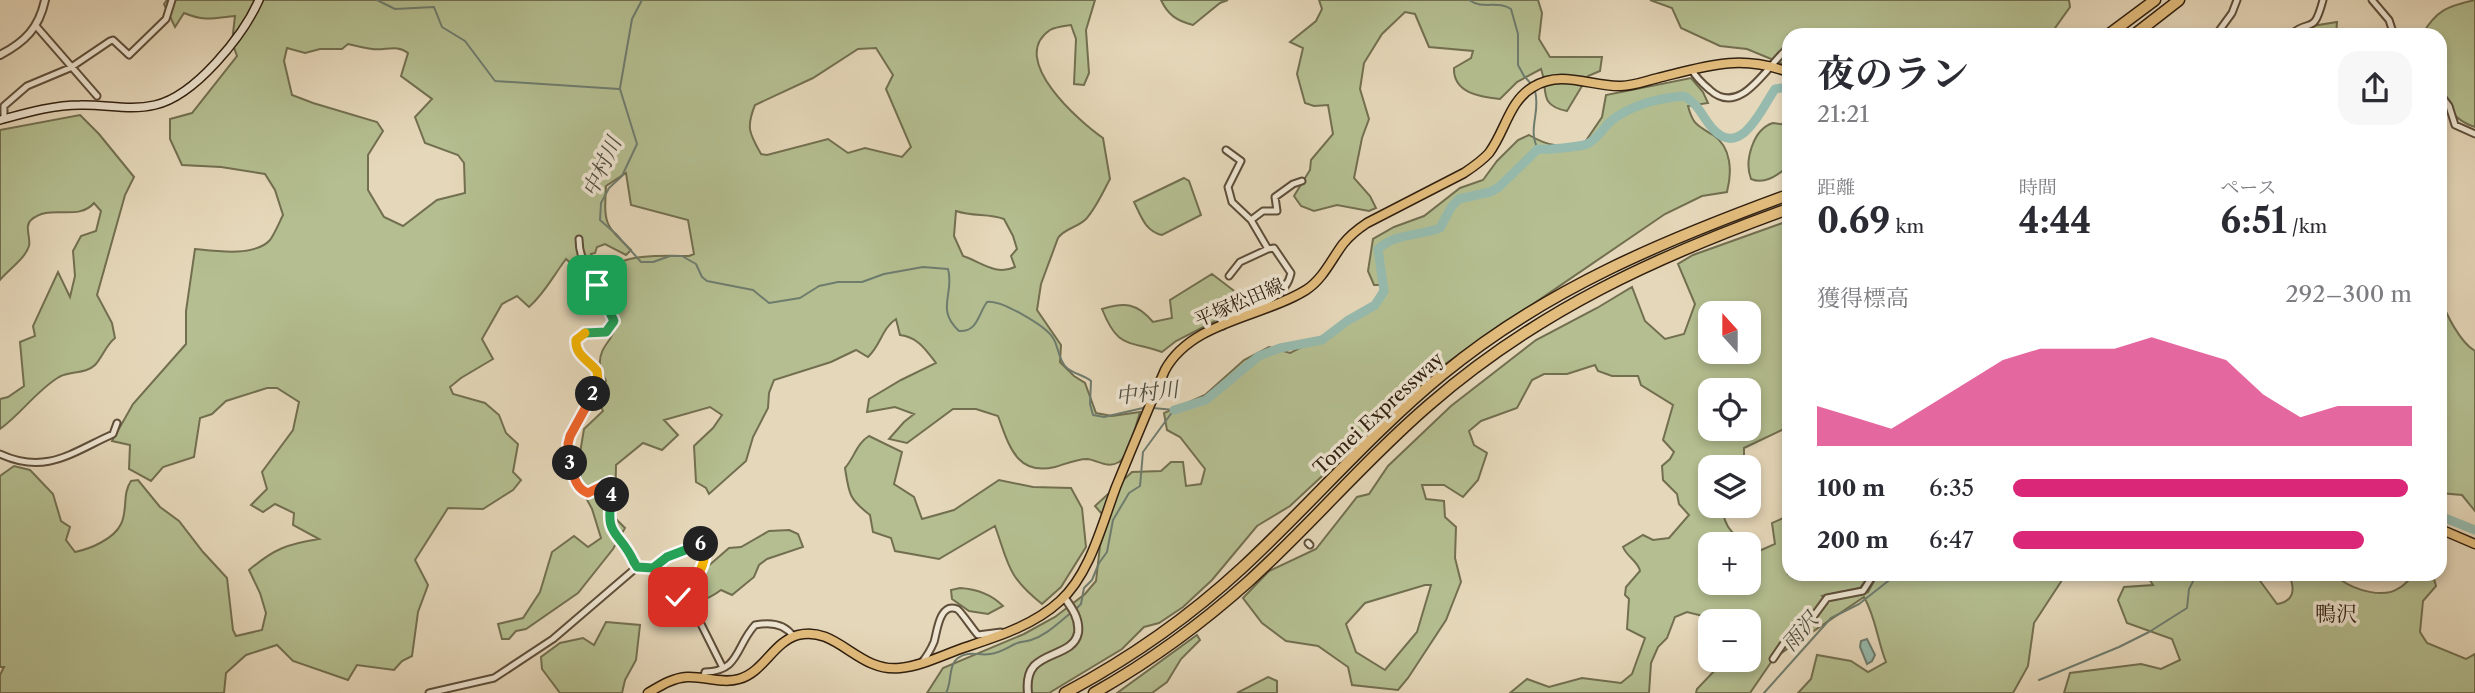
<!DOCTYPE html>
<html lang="ja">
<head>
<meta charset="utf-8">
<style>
	:root { --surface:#fff; --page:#f7f7f7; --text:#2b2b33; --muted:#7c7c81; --accent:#db2777 }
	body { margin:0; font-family:"Libre Caslon Text","Noto Serif JP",serif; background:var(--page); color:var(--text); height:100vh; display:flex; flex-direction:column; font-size:26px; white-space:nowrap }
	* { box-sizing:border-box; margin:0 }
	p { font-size:23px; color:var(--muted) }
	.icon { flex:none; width:38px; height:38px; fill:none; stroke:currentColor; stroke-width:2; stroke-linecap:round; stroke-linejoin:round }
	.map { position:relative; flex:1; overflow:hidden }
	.sheet { position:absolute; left:1782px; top:28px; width:665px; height:553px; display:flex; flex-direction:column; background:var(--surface); border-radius:21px; box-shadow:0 4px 10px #0003 }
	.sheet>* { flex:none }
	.needle { width:46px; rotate:339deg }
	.tools { position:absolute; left:1698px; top:301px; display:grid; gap:14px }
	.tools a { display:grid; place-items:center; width:63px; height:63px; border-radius:14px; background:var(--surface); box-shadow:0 4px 10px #0003; font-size:35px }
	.pin { position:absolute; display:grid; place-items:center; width:60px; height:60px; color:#fff; margin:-30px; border-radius:14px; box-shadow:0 4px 10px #0006 }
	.km { position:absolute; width:35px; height:35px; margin:-18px; border-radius:50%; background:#222; color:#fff; font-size:19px; line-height:35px; text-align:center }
	.round { display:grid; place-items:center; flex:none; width:74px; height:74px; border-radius:21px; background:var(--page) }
	.head { display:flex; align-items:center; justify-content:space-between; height:119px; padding:0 35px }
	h1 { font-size:38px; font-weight:700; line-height:52px }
	.metrics { display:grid; grid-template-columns:repeat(3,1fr); gap:10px; height:119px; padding:7px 35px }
	.metrics div { display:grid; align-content:center }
	.metrics b { font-size:35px; font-weight:700 }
	.metrics small { font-size:19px; font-weight:400 }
	.metrics p { font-size:19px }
	.chart { height:196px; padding:14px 35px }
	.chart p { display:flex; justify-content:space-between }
	.chart svg { width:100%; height:126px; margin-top:7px; fill:var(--accent); opacity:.7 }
	ul { padding:0 35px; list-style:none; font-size:23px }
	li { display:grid; grid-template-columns:112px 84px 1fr; align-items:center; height:52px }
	li i { height:18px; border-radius:9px; background:var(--accent) }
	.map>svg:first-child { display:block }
	.green { fill:#b4be90; stroke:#726f50; stroke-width:2; fill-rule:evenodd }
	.water { fill:#96baad; stroke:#6e7c6e; stroke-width:2 }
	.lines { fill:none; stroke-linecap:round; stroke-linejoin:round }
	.stream { stroke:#6e7c6e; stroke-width:2 }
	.river { stroke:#96baad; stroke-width:9 }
	.minor-casing { stroke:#5e4e3a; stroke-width:9 }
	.tertiary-casing { stroke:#5e4e3a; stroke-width:10 }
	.secondary-casing { stroke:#312010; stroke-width:10 }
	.primary-casing { stroke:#312010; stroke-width:11 }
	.motorway-casing { stroke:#312010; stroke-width:13 }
	.minor { stroke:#eee5d2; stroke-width:5 }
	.tertiary { stroke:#eee5d2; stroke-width:6 }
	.secondary { stroke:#eee5d2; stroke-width:7 }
	.primary { stroke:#e2bc7c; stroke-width:8 }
	.motorway { stroke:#e2bc7c; stroke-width:10 }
	.split-1-casing { stroke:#fff; stroke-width:14 }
	.split-2-casing { stroke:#fff; stroke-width:14 }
	.split-3-casing { stroke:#fff; stroke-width:14 }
	.split-4-casing { stroke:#fff; stroke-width:14 }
	.split-5-casing { stroke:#fff; stroke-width:14 }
	.split-6-casing { stroke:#fff; stroke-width:14 }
	.split-7-casing { stroke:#fff; stroke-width:14 }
	.split-1 { stroke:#22a559; stroke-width:9 }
	.split-2 { stroke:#f5b400; stroke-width:9 }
	.split-3 { stroke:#f0652b; stroke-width:9 }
	.split-4 { stroke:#f0652b; stroke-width:9 }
	.split-5 { stroke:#22a559; stroke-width:9 }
	.split-6 { stroke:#22a559; stroke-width:9 }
	.split-7 { stroke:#f5b400; stroke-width:9 }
	.labels { text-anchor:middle; stroke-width:7; stroke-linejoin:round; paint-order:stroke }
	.street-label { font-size:19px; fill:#312010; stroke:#eee5d2 }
	.water-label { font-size:21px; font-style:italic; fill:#4f4e3f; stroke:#eee5d2 }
	.neighbourhood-label { font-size:21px; fill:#312010; stroke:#eee5d2 }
</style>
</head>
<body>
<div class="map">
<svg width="2475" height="693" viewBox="0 0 2475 693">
	<rect width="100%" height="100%" fill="#e5d7b9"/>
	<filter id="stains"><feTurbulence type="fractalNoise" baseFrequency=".00286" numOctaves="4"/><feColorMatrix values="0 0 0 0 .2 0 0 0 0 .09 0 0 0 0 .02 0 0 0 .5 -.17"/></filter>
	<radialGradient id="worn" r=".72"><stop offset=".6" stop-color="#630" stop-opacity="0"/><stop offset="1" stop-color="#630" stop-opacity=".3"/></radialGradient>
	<path class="green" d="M167,0H1095L1086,30L1089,73L1084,85L1074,84L1076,39L1071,25C1065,26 1055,27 1050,30C1007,59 1080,122 1103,138L1110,179C1103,192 1096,208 1086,219C1077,228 1065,228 1058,238L1041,284L1037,310L1061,345L1060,362L1074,376L1085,383L1096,413L1112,416L1140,412C1137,422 1128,458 1119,462C1107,469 1098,460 1087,459C1077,459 1065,464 1055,467C1016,476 1009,445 998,416L976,409H953L907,443L889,439L904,422L914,414L895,407L867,412L869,399L901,380L936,363C926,350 918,337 900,335L896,319C882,328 881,345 868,357L856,350L831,362L774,380L769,393L768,408L753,437L746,461L709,494L706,488L696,482L694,446L713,428L722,415L710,407L664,420L678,435L662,450L643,443L616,465L615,518L625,528L613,549L578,593L526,629L516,631L509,639H502L498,624L523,618L540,592L552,552L574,536L588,547L601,538L592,509L585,496L578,465L584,429L603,411L597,399L606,381C604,376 601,370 600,365C599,354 604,347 610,339C621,320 615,303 605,285C607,281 608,273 611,269C623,253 670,256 689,256L694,254L688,220L631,205L626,173L606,186C604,224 604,224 631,250L626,255L605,244L597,247L595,253L591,254L597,269H577L566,259C553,276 545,293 529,307L517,296L502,304L482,339L493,359L461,378L450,387L453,394L485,403L499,415L506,433L518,444L513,472L521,480L513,490L483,509L448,508L415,560L428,585L418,612L412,656L402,661L394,670L357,665L348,680L293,661L277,645L246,655L226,673L224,693H0V675L4,667H0V476L14,466L30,470L53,494L61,521L70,527L66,540L75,552C90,549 114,539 121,524C128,510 122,494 131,481L138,480L160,507L179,521L203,552L227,578L233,630L236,636L262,630L266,613L260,593L249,570C274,549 287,544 319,539L293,525L294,513L275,504L263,512L251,505L267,489L262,472L293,430L299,402L277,388H267L226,401L212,414L200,418L194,457L163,467L151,481L129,469L130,445L112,441L133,404L186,344V311L195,249C215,251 255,257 270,240C275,233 279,223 283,215L275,190L265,174L221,167L182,165L170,139V119L192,113L237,56L232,42L235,16C214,18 206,22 184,13L175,27L164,4ZM348,44C356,46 364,48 372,49C385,51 397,44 408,53L401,76L432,99L415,117L425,143L458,155L464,163L465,193L437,200L403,226L384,217L368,190V155L383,131L377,122L313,103L292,95L284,61L287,48L305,53L320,49H342ZM876,48L893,75L886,89L911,147L902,157L865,148L848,153L828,139L767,155L761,154C749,133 746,127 755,105L813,78L858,49ZM956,211C974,217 988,213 1004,219L1013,236L1017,249L1011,256L1015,267C996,276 981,262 963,256L954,236Z
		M1161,0H1228L1220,3L1193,25C1177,21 1168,15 1161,0Z
		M1319,0H1538L1542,13L1539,39L1550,57H1602L1600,71L1588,76L1567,111C1537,105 1549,90 1541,69L1517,82L1500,99C1480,97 1453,93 1454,68L1471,58L1473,51L1429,47L1415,14L1405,12L1382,34L1364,63L1360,89L1369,119L1362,138L1354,178L1370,196L1376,208L1369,211L1337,205L1314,211L1301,206L1294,196L1310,170L1311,160L1333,134L1328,105L1314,106L1305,103L1297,74L1303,48L1290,42L1316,21L1322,9Z
		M1650,0H2069L2070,7L2050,35H1788V66L1747,49L1720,46L1681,28L1672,8Z
		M2475,0V127C2460,123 2450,111 2440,100V35H2422C2436,10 2448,6 2475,0Z
		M2337,22L2336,35H2261L2262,34Z
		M1691,78L1703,92L1708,103L1688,106C1693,125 1697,125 1713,135C1732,147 1732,173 1727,192L1702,196L1665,214L1391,401C1374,416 1369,440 1349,451L1290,506L1257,526L1212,580L1183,607L1159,623L1144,627L1122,649L1049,693H927L943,668L1024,634L1055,617L1085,594L1096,581L1100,546L1108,521L1095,506L1132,472L1161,471L1171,462H1183L1186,486L1201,484L1205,469L1180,437L1167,430L1164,413L1205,395L1244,360L1269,347L1290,353C1323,336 1355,320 1383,295L1382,285H1374L1368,271L1373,239L1394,227L1424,216L1460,188L1483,180L1497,161L1518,140L1529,135C1551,148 1560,147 1585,142L1602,117L1606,95Z
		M80,115L99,134L134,177L125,195L97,295L112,323L115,338C106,345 103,356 95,365C86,374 70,371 59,377C36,391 21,414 0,429V399L8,397L24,386L20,342L35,336L33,326L58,272L70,297L75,276L73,251L81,236L96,231L101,211L94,203C78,222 49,203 31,220C24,226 31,238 29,246C25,259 8,270 0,280V130Z
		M1773,123L1788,125V167C1777,175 1765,185 1751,179C1744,161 1753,129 1773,123Z
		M1184,178L1189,181L1201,215L1162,235C1145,231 1141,216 1134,202Z
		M1788,221V427L1744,448V464L1739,467H1710V506H1723C1722,531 1740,539 1759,551L1775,544L1772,523L1788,516V574H1870L1860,588L1822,596L1826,601L1868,592L1878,574H2066L2034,623L2028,666L2013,693H1798L1811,679L1817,655L1851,661L1868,672L1886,662C1877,639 1876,618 1864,597L1774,658L1750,693H1696L1697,689L1720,665L1722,660H1748V621H1723L1687,612L1675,617L1667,638L1658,647L1651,663L1649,693H1510L1527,679L1549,687L1582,678L1621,683L1632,674L1645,638L1627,629L1629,599L1625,595L1626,587L1640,571C1638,561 1627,557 1623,547L1643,535L1653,540L1669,538L1689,515L1679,504L1677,494L1663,480L1662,466L1670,459L1674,452L1663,440L1673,405L1641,385L1638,376H1612L1598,371L1595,365L1567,374H1544L1532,380L1517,408L1481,421L1469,431L1474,445L1487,453L1478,480L1463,497L1444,485H1422L1426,499L1444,501L1445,517L1456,527L1455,558L1461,582L1459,587L1446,620L1408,678L1398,690L1352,685L1348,667L1318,646L1286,641L1262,623L1243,598L1269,571L1316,549L1357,497L1369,494L1388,466L1451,406L1536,340L1597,308L1632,287L1645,321L1665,339L1684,334L1695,304L1678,264L1693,255ZM1710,313H1748V352H1710ZM1710,390H1748V429H1710ZM1710,544H1748V583H1710ZM1425,585H1431L1417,632L1385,670L1356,652L1346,624L1365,603Z
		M1212,274L1250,303L1176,341L1162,352C1127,340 1118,349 1102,309C1125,302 1137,303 1153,322L1172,318L1170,300Z
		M2440,279C2441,285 2440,291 2441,297C2445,314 2461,343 2475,351V511L2462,495L2440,493Z
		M869,436L902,452L894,484L914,497L922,519L954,510L999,480L1033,487L1071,488L1082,508L1086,547L1061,587L1042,604C1007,576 1009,565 995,526L939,559L895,551L891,538L873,532L870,515C849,499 849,494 845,468C854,458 857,443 869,436Z
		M789,530L798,534L803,547L767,559L759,565L754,577L732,595L721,590C709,599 698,602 686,609L680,596L684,587L729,548L741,547L769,531Z
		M2146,574H2255L2277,604C2295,601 2295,589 2289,574H2342L2341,580C2355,590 2384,599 2399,588C2404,586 2408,580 2412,577L2434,579L2436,586L2423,601L2420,632L2427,643L2466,659L2475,654V693H2064L2070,673L2141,664L2161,669L2180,660L2172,639L2127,623L2118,600L2124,587L2153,585Z
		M960,588C977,589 991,594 1003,606L988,614L969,611L952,599L951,590Z
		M606,622L640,625L636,660L625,680L622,693H560L542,669L541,657L560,643L583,638L594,645Z
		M1197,635L1200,640L1181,659L1167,682L1152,693H1117Z
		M1268,677L1277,681V693H1237Z"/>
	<path class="water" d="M1867,639L1875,655L1872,661L1867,664L1860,647L1861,641Z"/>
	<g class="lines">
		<path class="stream" d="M377,0L395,9L434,7L442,27L465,41L495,81L619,89
			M1469,0C1483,10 1498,0 1511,9L1518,34V65L1524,76L1533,86
			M620,88L632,19L642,0
			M620,89L637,144L622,176L609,188L601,203L600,220L616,234L641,262H653L670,256H682L696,264L702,277L707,281L753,290L769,303L800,298L819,286L838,282H862L884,274L923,267L948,269C955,293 935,309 959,331C978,332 978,314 987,302C1000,299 1046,326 1053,338C1059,347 1058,360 1067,368C1074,374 1084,375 1091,381L1090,404L1093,415L1104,417L1143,408
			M1535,91C1541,112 1527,129 1538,149
			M1153,408L1174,410
			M1076,609L1081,604L1084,588L1092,580L1099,563L1107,552L1113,520L1129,493L1140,486L1143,452L1173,411
			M2039,680L2119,647L2149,632L2187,608L2189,589L2197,574
			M946,693C952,683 948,665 958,658C968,650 979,656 990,654C1000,653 1007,648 1015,644C1020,641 1026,642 1031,640C1047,635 1059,622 1072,612
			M1764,693L1831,618L1859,604L1897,574"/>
		<path class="river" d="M1174,410L1206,400L1259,356L1280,348L1322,340L1347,321L1375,305L1384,291L1378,249C1396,233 1419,236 1440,228L1452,206L1459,199L1490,192L1499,187L1538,149C1546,150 1580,147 1587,144C1598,139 1603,128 1611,121C1631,105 1660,98 1684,96C1699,104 1702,117 1713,129C1741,159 1762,108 1775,89L1788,87
			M2440,516L2475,530"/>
		<g class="minor-casing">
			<path id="minor" d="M2372,0L2389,20L2394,35
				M36,26L97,96
				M2216,35L2232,13L2237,0
				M2290,35C2311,17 2313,37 2323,0
				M1692,70C1696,78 1703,84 1710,90C1741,118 1767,65 1788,48
				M2440,94L2449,106L2455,125L2475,134
				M4,119V106L27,86L70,68L110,41L113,40L129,55L166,19L172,0
				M1251,220L1263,211H1277L1275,197L1293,184L1302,181
				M579,239C579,274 610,290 614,321C607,334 600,333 587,331L576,340C574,358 596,360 598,375C599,382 595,390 592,396C577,426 562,437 573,472C576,483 578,489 588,493L606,483H612C614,498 605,514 611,529C615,540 630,553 637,567
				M1229,276L1240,262L1268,249
				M1223,326L1221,320C1245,310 1285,303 1291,273L1274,248L1268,249L1251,220L1232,202L1228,187L1241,161L1226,150
				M0,454C46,475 71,453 113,434L117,423
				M1308,543L1310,545
				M1773,659L1788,637L1813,617L1827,598L1863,591L1874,574
				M922,662C927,656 931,649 934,642C937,633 939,602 957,609C961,611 973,630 978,635L1001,632
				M703,678L705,672C740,671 735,647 755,625C770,622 784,623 793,636
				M429,693L494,678L553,639L637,567L653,568L667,557L703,543L706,556L689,586L655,612L660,618H698L723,668"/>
		</g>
		<g class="tertiary-casing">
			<path id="tertiary" d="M0,55C25,42 39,28 45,0
				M1028,693C1027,684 1028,673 1034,666C1047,652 1074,653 1078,633C1080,619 1072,608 1064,597"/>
		</g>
		<g class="secondary-casing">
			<path id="secondary" d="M0,120C26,113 53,105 80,105C105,104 130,111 155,105C195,96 243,36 259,0"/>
		</g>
		<g class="primary-casing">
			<path id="primary" d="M2440,529L2475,544
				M648,693C660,686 672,678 687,677C704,676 722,684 739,679C764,672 773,642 798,635C837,625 858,673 900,668C922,666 945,654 966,647C999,636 1034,625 1060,601C1090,574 1102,524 1116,487C1132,448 1148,409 1165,370C1192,321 1261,318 1306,290C1323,279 1331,260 1343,244C1350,235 1358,229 1367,223L1464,173C1473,167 1482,161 1489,153C1505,132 1509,101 1533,87C1562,69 1591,87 1621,86C1633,86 1646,81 1658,78C1706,66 1740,54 1788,72"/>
		</g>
		<g class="motorway-casing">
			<path id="motorway" d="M2108,35L2155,0
				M2134,35L2179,0
				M1065,693C1129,659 1189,617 1242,568C1310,505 1371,433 1443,374C1546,289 1665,240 1788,195
				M1094,693C1149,662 1201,624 1248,582C1311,525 1365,460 1429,405C1537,311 1655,257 1788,209"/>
		</g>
		<use href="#minor" class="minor"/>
		<use href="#tertiary" class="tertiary"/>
		<use href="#secondary" class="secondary"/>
		<use href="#primary" class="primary"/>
		<use href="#motorway" class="motorway"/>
	</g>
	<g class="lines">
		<g class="split-1-casing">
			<path id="split-1" d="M585,333L606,332L614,321L597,285"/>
		</g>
		<g class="split-2-casing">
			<path id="split-2" d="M585,333L576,340C575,356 589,360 597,371L598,381L593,394"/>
		</g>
		<g class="split-3-casing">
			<path id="split-3" d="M570,463L568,444L570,436L593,394"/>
		</g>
		<g class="split-4-casing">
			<path id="split-4" d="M570,463C574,476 575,488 588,493L610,482L613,486L612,495"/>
		</g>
		<g class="split-5-casing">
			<path id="split-5" d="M612,495C604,539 619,529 634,562"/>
		</g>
		<g class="split-6-casing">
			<path id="split-6" d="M634,562L637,567L653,568L667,557L701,544"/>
		</g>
		<g class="split-7-casing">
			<path id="split-7" d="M678,597C693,585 710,563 703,544H701"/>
		</g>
		<use href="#split-1" class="split-1"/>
		<use href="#split-2" class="split-2"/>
		<use href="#split-3" class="split-3"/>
		<use href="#split-4" class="split-4"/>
		<use href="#split-5" class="split-5"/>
		<use href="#split-6" class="split-6"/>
		<use href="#split-7" class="split-7"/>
	</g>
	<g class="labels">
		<g class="street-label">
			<text transform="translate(1239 302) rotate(-23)" y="7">平塚松田線</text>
			<text transform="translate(1378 413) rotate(-43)" y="7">Tomei Expressway</text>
		</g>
		<g class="water-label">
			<text transform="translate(602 167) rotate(-65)" y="7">中村川</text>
			<text transform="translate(1147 393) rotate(-7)" y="7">中村川</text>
			<text transform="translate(1800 632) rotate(-49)" y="7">雨沢</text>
		</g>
		<g class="neighbourhood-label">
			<text x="2336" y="621">鴨沢</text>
		</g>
	</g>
	<rect width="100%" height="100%" filter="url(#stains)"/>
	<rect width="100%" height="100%" fill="url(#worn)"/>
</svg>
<div class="tools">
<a><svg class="needle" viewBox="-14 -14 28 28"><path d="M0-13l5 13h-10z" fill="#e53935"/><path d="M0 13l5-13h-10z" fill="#7c7c81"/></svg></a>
<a><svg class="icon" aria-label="locate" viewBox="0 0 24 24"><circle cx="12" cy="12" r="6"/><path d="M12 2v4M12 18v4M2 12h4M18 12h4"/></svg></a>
<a><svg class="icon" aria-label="layers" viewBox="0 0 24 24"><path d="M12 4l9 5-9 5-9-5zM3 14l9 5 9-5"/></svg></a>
<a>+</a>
<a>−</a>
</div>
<div class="pin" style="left:597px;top:285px;background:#1e9e55"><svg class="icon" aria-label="arrive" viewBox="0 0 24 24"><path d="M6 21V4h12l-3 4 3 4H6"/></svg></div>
<div class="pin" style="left:678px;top:597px;background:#d93025"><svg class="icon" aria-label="check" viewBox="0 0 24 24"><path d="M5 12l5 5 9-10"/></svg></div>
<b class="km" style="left:593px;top:394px">2</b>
<b class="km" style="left:570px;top:463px">3</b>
<b class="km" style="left:612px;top:495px">4</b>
<b class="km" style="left:701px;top:544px">6</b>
<section class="sheet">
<div class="head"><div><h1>夜のラン</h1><p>21:21</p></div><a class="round"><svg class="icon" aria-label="share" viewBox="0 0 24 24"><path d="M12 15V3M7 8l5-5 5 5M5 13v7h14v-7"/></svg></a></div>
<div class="metrics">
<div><p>距離</p><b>0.69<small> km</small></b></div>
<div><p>時間</p><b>4:44</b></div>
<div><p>ペース</p><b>6:51<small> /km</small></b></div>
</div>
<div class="chart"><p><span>獲得標高</span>292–300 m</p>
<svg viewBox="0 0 160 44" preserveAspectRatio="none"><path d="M0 44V30L10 34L20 38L30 30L40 22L50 14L60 10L70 10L80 10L90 6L100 10L110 14L120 26L130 34L140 30L150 30L160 30V44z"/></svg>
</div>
<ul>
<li><b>100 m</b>6:35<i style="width:99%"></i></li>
<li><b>200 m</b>6:47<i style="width:88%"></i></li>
</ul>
</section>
</div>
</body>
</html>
